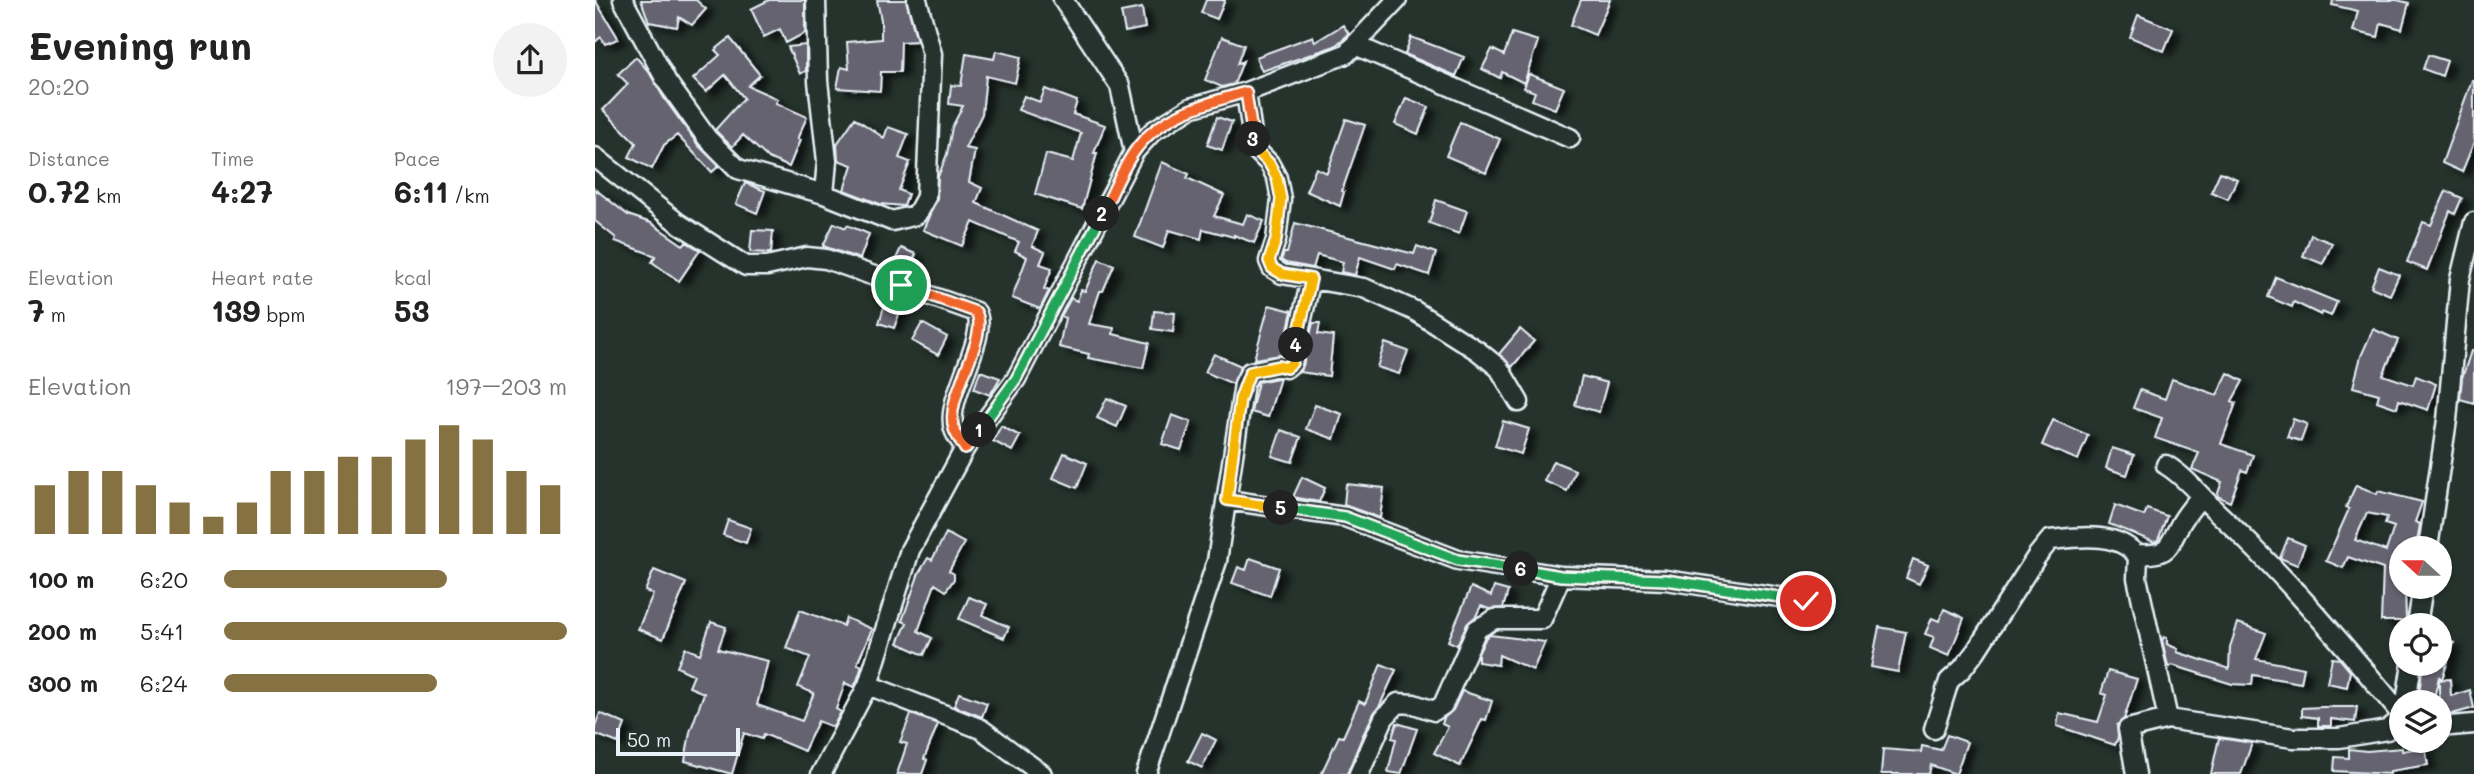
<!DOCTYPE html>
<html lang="en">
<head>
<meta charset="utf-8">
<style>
	:root { --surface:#fff; --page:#f2f2f2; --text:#222; --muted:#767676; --accent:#857141 }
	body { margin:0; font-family:Mali,sans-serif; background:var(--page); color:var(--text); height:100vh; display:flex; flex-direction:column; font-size:26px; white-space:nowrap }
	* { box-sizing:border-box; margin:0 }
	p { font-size:23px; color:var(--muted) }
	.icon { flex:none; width:38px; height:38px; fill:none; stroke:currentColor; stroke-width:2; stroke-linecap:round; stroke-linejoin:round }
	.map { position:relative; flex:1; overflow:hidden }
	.details { display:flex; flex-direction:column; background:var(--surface); width:595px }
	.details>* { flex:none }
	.needle { width:46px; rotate:291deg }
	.controls { position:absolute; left:1794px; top:536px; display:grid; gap:14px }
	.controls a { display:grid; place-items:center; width:63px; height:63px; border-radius:50%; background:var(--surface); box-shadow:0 2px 5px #0004; font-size:35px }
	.scale { position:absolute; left:21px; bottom:18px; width:124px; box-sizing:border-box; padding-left:7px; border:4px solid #e8f1f8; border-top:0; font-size:19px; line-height:24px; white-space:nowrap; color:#e8f1f8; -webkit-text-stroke:5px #26332d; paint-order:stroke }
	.pin { position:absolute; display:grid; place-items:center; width:60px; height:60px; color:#fff; margin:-30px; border:4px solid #fff; border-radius:50%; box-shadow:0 2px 7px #0007 }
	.km { position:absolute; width:35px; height:35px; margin:-18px; border-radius:50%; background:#222; color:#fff; font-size:19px; line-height:35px; text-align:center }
	.round { display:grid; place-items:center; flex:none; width:74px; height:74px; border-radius:37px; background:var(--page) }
	.summary { display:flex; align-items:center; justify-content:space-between; height:119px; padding:0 28px }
	h1 { font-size:38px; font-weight:700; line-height:52px }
	.stats { display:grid; grid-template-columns:repeat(3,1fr); gap:10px; height:119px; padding:7px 28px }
	.stats div { display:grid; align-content:center }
	.stats b { font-size:30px; font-weight:700 }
	.stats small { font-size:19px; font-weight:400 }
	.stats p { font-size:19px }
	.chart { height:196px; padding:14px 28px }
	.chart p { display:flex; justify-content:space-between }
	.chart svg { width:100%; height:126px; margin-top:7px; stroke:var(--accent); stroke-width:6 }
	ul { padding:0 28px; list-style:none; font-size:23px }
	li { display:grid; grid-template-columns:112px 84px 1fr; align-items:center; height:52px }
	li i { height:18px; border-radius:9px; background:var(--accent) }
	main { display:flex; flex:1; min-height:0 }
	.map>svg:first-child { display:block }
	.building { fill:#66636f; stroke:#e8f1f8; stroke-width:2; fill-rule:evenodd; filter:url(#shadow) }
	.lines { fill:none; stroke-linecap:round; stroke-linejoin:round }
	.street-casing { stroke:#e8f1f8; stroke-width:23 }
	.street { stroke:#26332d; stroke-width:18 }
	.split-1-casing { stroke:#fff; stroke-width:14 }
	.split-2-casing { stroke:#fff; stroke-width:14 }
	.split-3-casing { stroke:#fff; stroke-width:14 }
	.split-4-casing { stroke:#fff; stroke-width:14 }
	.split-5-casing { stroke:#fff; stroke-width:14 }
	.split-6-casing { stroke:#fff; stroke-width:14 }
	.split-7-casing { stroke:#fff; stroke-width:14 }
	.split-1 { stroke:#f0652b; stroke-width:9 }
	.split-2 { stroke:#22a559; stroke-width:9 }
	.split-3 { stroke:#f0652b; stroke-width:9 }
	.split-4 { stroke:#f5b400; stroke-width:9 }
	.split-5 { stroke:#f5b400; stroke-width:9 }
	.split-6 { stroke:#22a559; stroke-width:9 }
	.split-7 { stroke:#22a559; stroke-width:9 }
</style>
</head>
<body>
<main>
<section class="details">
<div class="summary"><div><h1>Evening run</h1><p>20:20</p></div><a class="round"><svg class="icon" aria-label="share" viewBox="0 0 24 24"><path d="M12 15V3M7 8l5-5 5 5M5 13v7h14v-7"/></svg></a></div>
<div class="stats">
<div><p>Distance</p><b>0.72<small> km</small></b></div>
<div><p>Time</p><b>4:27</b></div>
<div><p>Pace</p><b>6:11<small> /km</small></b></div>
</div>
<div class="stats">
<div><p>Elevation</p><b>7<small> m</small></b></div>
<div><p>Heart rate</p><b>139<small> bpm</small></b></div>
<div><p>kcal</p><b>53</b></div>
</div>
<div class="chart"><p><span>Elevation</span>197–203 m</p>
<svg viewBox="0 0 160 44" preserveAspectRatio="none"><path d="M5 44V27M15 44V22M25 44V22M35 44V27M45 44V33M55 44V38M65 44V33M75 44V22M85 44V22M95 44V17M105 44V17M115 44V11M125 44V6M135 44V11M145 44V22M155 44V27"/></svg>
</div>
<ul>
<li><b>100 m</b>6:20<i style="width:65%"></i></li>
<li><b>200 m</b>5:41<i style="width:100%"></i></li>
<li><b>300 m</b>6:24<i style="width:62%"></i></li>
</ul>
</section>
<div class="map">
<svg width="1879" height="774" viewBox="0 0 1879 774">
	<defs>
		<filter id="shadow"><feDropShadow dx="8" dy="4.5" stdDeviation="3.5" flood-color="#0009"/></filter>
	</defs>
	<rect width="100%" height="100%" fill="#26332d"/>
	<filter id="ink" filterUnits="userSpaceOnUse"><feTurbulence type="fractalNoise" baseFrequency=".0143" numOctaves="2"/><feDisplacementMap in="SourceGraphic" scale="14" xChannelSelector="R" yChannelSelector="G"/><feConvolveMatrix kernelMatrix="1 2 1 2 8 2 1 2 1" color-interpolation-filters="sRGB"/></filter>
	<g filter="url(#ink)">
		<path class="building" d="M0,0L22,36L23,39L10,44L6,37L0,42Z
			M46,0H101L111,9L97,25L84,17L82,27L54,22Z
			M174,0H210V33L191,43L185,29L169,37L156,9Z
			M282,0H311L322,41L306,42L305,72H286L285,91L242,88L246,67L254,69L252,42L286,39V20Z
			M611,0H630L622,19L606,13Z
			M986,0H1015L1000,35L976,25Z
			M1738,0H1802L1814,3L1807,29L1786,23L1783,37L1758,31L1763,11L1737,5Z
			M547,8L550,28L530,32L526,12Z
			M1543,15L1578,29L1569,51L1535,37Z
			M748,25L754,34L740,46L667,71L661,57L718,36L720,42Z
			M917,33L943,41L929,83L907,72L905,78L887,69L897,49L909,55Z
			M627,37L649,45L642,64L648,61L639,84L627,87L610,80Z
			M816,37L869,57L861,76L810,54Z
			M135,38L165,75L153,86L183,99L181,103L212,117L202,139L205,140L194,167L173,158L148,135L137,147L120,130L149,98L130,75L111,92L98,79L125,55L120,50Z
			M211,45V71L205,74L193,47Z
			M401,51L426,57L420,83L391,76L387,114L370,148L380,150L374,182L387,188L381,203L443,231L437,246L450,252L445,264L457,268L449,289L454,291L445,309L417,298L432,257L420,251L424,242L378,222L367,246L328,230L342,198L343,177L352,154L357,127L368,106L354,104L356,85L366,86L371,54L399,59Z
			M1833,55L1852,61L1847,76L1828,69Z
			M41,57L54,72L69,98L103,145L124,166L117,172L82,135L69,145L57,169L34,157L41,143L8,110L33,84L23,74Z
			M934,74L969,88L960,109L937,100L940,92L929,88Z
			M1877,80H1879V142L1867,172L1847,163Z
			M450,89L482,101L478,114L510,125L499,153H502L487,209L440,194L451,154L478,161L486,133L423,110L429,96L445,102Z
			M811,98L834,107L823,134L800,124Z
			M622,117L637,122L627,150L612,145Z
			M260,118L289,138L293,127L313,134L304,158L315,162L304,190L313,194L309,206L285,204L249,190L257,165L243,160L242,144Z
			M751,119L770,125L747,191L749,192L745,206L711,191L721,168L732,173Z
			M865,122L905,139L891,173L851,156Z
			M567,162L594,174L592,178L629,195L619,216L648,224L652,214L669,221L659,243L639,235V237L608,229L606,239L574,230L568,248L540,237Z
			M1625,172L1642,179L1633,199L1616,192Z
			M150,183L170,191L162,213L141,204Z
			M0,189L33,215L56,223L88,245L91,242L105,250L84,281L57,262L61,256L20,241L21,238L0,221Z
			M1851,191L1867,198L1860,214L1855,211L1832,270L1812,262L1828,222L1836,225Z
			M841,200L872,211L864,234L834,223Z
			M239,223L251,228L252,225L274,234L265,259L228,246Z
			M700,223L819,254L822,246L841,253L834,275L802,264L800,269L765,257L760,275L746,272L748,262L722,255L718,268L691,263L686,260L689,253H692Z
			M157,230L178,231L176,253L155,252Z
			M1716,235L1737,243L1728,264L1708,256Z
			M306,248L321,254L313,272L298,265Z
			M504,259L519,265L508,291H505L494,324L519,328L518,334L554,343L548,368L493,358L494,354L464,347L470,318L466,316L476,298L482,301L486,290L490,291Z
			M1784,267L1804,275L1795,295L1776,287Z
			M1681,277L1742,302L1736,316L1727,312L1726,315L1699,302L1697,307L1673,297Z
			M292,297L308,303L299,328L284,323Z
			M674,305L697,311L687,355L659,359Z
			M559,311L580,313L578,332L557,329Z
			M327,323L352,337L343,355L317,341Z
			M718,323H725L723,334L738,336L734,376L704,372L708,366Z
			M925,329L939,341L917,367L904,354Z
			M1778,329L1803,340L1788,375L1818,385L1821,376L1841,384L1833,410L1804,400L1802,408L1782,401L1784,394L1758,387L1766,356Z
			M790,343L813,351L804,374L782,367Z
			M1876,351H1879V403L1865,399L1867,378Z
			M619,354L646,366L638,384L610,372Z
			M385,371L405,378L395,395L379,389Z
			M1633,373L1648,381L1637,401L1641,403L1626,444L1658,455L1652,472L1647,470L1635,502L1622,496L1627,482L1597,469L1604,453L1560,438L1567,418L1538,408L1545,390L1570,399L1577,379L1622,395Z
			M987,376L1012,383L1004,412L980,405Z
			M683,378H685L673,417L656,412L663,382Z
			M512,398L531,406L522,427L502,418Z
			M720,405L747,414L739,439L711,429Z
			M577,415L596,422L586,450L567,444Z
			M1698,419L1712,424L1706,441L1692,437Z
			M1458,420L1493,435L1483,460L1447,445Z
			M908,421L934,429L926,454L900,446Z
			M406,426L425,436L417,451L398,441Z
			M686,430L706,437L697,462L677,456Z
			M1517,448L1539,455L1532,475L1511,468Z
			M469,453L492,463L482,488L458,478Z
			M958,461L980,470L972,491L949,481Z
			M707,477L730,488L724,502L698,497Z
			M751,484L789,488L785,518L749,505Z
			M1761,485L1782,494L1783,491L1827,502L1820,522L1825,524L1823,537L1818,548H1806V556L1797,580H1806V586H1810L1811,621H1786L1788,569L1753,557L1748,568L1731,561L1754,509L1751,507ZM1772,513L1792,517L1790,524L1799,527L1791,551L1760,540Z
			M1520,505L1549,516L1552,509L1572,516L1563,540L1559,542L1514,524Z
			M133,520L156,528L151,543L128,535Z
			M351,533L369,543L354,571L359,574V579L351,591L340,584L323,631L337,638L329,655L303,643L312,623L307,621L324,573L333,558L337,560Z
			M1693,538L1710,545L1702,565L1685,558Z
			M655,558L684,568L675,596L637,583L643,567L651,570Z
			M1318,559L1333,565L1324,584L1311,578Z
			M59,570L91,583L68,639L43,629L58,594L50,591Z
			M876,587L896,596L899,587L913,591L908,608L894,609L886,606L881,616L872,624L862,645L853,641Z
			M374,597L392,604L387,615L414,627L409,638L364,619Z
			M1349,609L1369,618L1354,656L1335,648L1339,637L1330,634L1337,618L1344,621Z
			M205,610L248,626L251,618L277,629L262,664L267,666L262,681L259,687L250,683L241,709L246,712L238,727L223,721L209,751L169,734L167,739L149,733L137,774L90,761L95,732L109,693L94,687L99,675L82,667L90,648L105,654L116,622L131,627L123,649L173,661L162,705L207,721L219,693L203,687L215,657L191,648Z
			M1643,623L1671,633L1661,659L1709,668L1706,683L1658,675L1657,685L1637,684L1577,665L1575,667L1573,666L1567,640L1569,637L1572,638V644L1583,649L1582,652L1634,669L1635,647Z
			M1284,627L1311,632L1303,672L1276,667Z
			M895,635L928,639L950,642L938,670L904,655L903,665L883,662V654L891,637Z
			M1844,638L1859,643L1847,679L1844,677L1838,702H1823L1828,663H1844Z
			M1737,658L1745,659L1755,671L1752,687L1732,683Z
			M786,664L801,670L785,705L779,713L768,735L752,774H726L744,736L748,737L764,701L770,704Z
			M1513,671L1542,679L1529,719L1522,725L1523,737L1520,745L1462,726L1464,713L1503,722L1512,695L1506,693Z
			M1855,679L1856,696L1875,690L1879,708L1857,714L1844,716V680Z
			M867,691L897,701L891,720L887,719L865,766L839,753L853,727L847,724L849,718L858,710Z
			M364,693L392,703L387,717L359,706Z
			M1727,707H1762L1760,722L1736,719V726H1723V718L1707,716V708Z
			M5,713L30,724L23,743L0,734V726Z
			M316,714L343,724L329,759L332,760L327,774H302L312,744L305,742Z
			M802,723L822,729L806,774L793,772L801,739L797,738Z
			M607,733L621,740L607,768L593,761Z
			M1352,735L1372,742L1361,774L1336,765L1334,774H1286L1288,749L1326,752L1327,746L1346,750Z
			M1624,738L1657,743L1646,774H1616Z
			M1830,747L1833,765L1795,771V774L1739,771L1740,757L1754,758V749L1772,751L1807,748V751Z"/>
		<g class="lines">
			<g class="street-casing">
				<path id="street" d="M28,0L72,82L112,138L143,169L229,194L297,221L321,215L331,197L337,54L322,0
					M221,0L223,81L232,161L229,194
					M760,45L975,138
					M651,92L659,148L674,163L682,178L686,199L681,240L674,261L677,268L687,274L769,288L820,311L883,351L904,368L924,402
					M539,152L558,131L595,108L651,92L751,54L802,0
					M0,157L83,223L151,266H172L212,257L231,259L381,312C395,336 349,400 359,429C361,436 367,443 370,448
					M1571,465C1591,477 1605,496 1622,512C1689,574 1748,644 1806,714
					M632,500L750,517L863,560L966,576
					M1833,548L1852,420L1865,279L1879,222
					M1541,554C1574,556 1572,549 1586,523C1591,514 1599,505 1606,496
					M1822,625L1828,586
					M273,685L386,729L447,774
					M1811,702L1817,663
					M1573,719L1698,738H1744L1792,730L1806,719
					M1844,727L1879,724
					M1339,729L1354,681L1367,669L1381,651L1442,556L1455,540C1484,537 1524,531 1543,557L1542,578L1573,719L1533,729L1541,774
					M226,774L273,685L315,550L370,448L421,379L539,152L525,86L468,0
					M551,774L622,561L649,384L655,372L683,366L691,368L697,363L716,279
					M764,774L789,718L803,703L819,704L839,711L848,705L882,629L900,619H947L966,576L1071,580L1211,601"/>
			</g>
			<use href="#street" class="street"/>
		</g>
	</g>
	<g class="lines" filter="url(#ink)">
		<g class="split-1-casing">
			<path id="split-1" d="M306,285L381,312C396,337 348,398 359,429C361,436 367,443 370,449L384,430"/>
		</g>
		<g class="split-2-casing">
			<path id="split-2" d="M384,430L421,379L507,214"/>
		</g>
		<g class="split-3-casing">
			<path id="split-3" d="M507,214C517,194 526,171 539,152C565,114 610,104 651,92L658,139"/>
		</g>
		<g class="split-4-casing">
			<path id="split-4" d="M658,139L659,148L674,163L682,178L686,199L681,240L674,261L677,268L687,274L716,279L701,345"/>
		</g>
		<g class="split-5-casing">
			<path id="split-5" d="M686,508L632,500L645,399L655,372L684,366L691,368L697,363L701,345"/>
		</g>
		<g class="split-6-casing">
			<path id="split-6" d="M686,508L750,517L863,560L926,569"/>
		</g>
		<g class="split-7-casing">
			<path id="split-7" d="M926,569L966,576L1071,580L1211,601"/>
		</g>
		<use href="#split-1" class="split-1"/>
		<use href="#split-2" class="split-2"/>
		<use href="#split-3" class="split-3"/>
		<use href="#split-4" class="split-4"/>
		<use href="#split-5" class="split-5"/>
		<use href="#split-6" class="split-6"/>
		<use href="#split-7" class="split-7"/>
	</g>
</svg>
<div class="controls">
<a><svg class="needle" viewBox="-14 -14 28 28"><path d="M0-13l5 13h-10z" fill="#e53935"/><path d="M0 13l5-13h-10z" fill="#767676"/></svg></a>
<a><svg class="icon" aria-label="locate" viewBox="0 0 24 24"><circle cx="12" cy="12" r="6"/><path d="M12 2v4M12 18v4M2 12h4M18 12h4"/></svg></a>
<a><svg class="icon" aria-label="layers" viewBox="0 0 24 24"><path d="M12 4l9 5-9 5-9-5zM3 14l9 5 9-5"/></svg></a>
</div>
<div class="scale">50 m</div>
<div class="pin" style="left:306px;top:285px;background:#1e9e55"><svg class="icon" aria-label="arrive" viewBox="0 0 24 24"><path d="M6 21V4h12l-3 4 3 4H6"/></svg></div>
<div class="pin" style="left:1211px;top:601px;background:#d93025"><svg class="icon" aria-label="check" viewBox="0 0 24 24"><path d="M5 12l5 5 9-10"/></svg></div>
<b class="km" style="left:384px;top:430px">1</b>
<b class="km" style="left:507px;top:214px">2</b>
<b class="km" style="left:658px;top:139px">3</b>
<b class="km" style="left:701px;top:345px">4</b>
<b class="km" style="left:686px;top:508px">5</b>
<b class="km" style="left:926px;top:569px">6</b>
</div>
</main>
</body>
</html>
